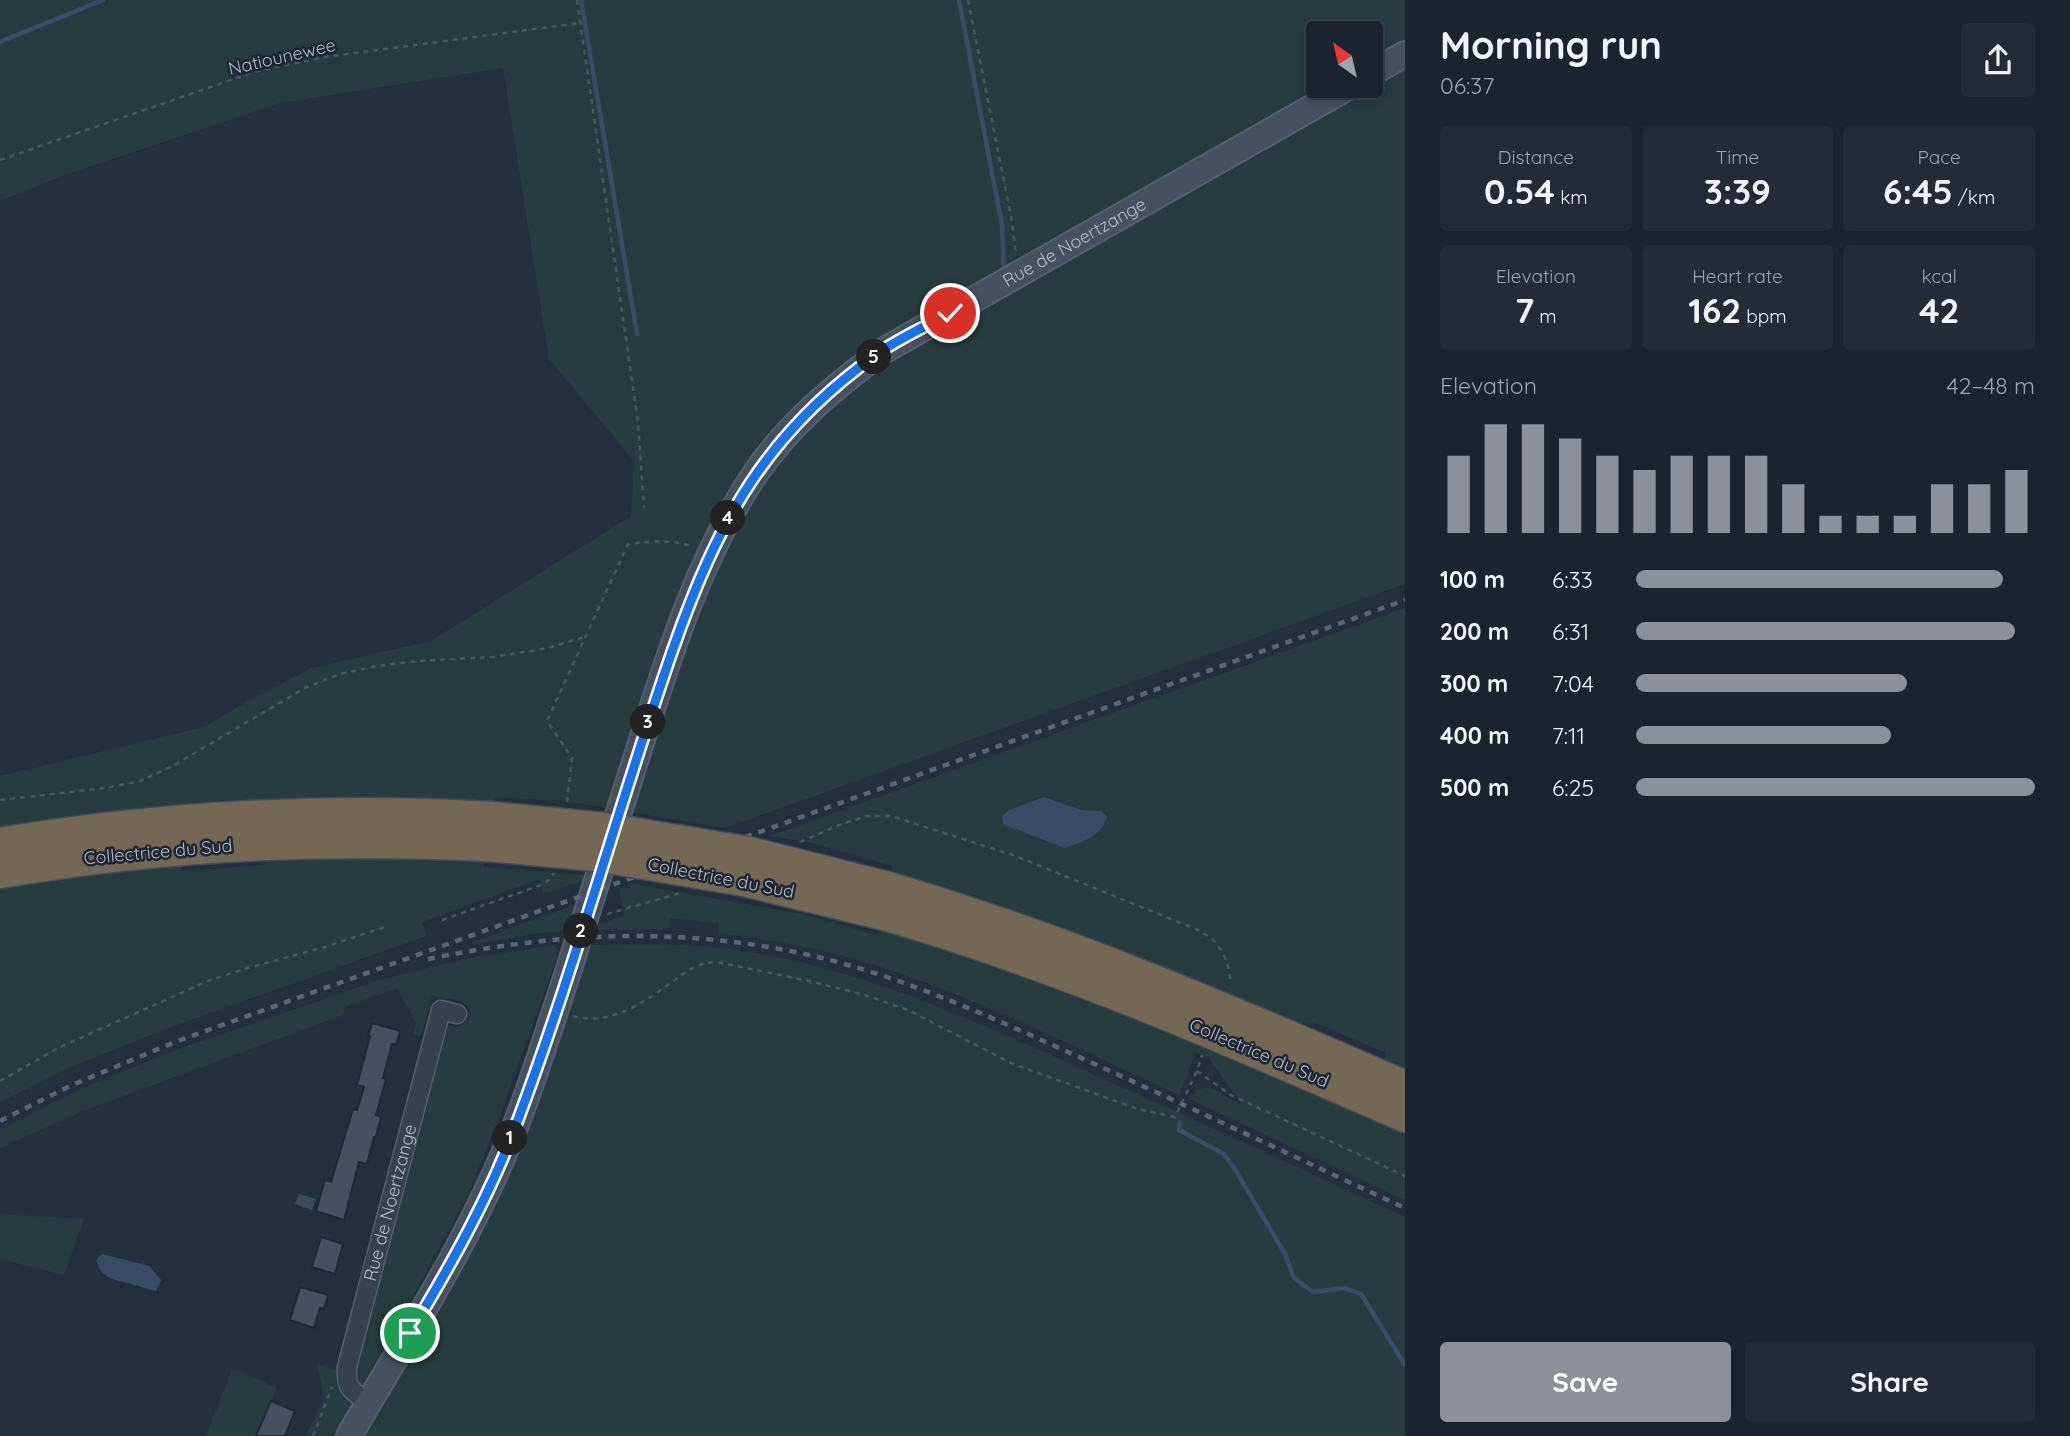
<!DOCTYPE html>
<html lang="en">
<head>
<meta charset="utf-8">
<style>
	:root { --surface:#1b232e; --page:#242b36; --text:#f1f3f6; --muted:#a0a4aa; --line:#39404a; --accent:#8c9099 }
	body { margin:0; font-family:Quicksand,sans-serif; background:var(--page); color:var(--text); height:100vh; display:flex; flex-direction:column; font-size:26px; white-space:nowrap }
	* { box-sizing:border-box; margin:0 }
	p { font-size:23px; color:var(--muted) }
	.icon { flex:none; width:38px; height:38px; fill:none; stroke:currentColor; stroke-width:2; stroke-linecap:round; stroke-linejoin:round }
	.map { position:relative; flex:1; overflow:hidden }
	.side { display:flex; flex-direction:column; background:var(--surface); width:665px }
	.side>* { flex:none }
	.needle { width:46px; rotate:326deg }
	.fabs { position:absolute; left:1306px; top:21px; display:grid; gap:14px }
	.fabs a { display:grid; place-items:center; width:77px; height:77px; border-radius:7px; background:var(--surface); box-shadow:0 4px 10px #0003,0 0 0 2px var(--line); font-size:35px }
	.pin { position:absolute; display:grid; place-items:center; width:60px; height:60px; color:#fff; margin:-30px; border:4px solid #fff; border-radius:50%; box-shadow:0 2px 7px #0007 }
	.km { position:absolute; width:35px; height:35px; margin:-18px; border-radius:50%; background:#222; color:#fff; font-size:19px; line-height:35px; text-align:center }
	.round { display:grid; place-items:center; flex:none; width:74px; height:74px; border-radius:7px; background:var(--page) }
	.headline { display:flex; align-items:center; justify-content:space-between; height:119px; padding:0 35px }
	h1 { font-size:38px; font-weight:700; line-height:52px }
	.figures { display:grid; grid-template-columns:repeat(3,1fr); gap:10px; height:119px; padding:7px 35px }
	.figures div { display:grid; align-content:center; border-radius:7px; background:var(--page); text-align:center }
	.figures b { font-size:35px; font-weight:700 }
	.figures small { font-size:19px; font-weight:400 }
	.figures p { font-size:19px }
	.chart { height:196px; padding:14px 35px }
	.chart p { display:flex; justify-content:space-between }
	.chart svg { width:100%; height:126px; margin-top:7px; stroke:var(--accent); stroke-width:6 }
	.action { display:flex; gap:14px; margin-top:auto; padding:14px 35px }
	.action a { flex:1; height:80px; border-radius:7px; background:var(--accent); color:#fff; font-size:28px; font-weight:700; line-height:80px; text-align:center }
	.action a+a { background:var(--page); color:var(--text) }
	ul { padding:0 35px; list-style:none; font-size:23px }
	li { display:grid; grid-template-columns:112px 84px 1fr; align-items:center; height:52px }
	li i { height:18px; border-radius:9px; background:var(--accent) }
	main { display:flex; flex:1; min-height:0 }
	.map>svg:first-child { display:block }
	.green { fill:#263c3f; fill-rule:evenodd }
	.water { fill:#394c67 }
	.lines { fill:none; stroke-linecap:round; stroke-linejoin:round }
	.stream { stroke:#394c67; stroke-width:4.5 }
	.building { fill:#455162; stroke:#1f2835; stroke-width:2 }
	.minor-casing { stroke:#565f6c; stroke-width:21 }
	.secondary-casing { stroke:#565f6c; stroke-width:28 }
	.motorway-casing { stroke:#434c59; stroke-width:35 }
	.path { stroke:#44595c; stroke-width:2.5; stroke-dasharray:5 5; stroke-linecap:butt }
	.minor { stroke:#38414e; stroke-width:18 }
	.secondary { stroke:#465061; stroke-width:24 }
	.motorway { stroke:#746855; stroke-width:32 }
	.rail { stroke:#5a6575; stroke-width:4.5; stroke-dasharray:7 7; stroke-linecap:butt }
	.motorway-bridge-casing { stroke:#434c59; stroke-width:35; stroke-linecap:butt }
	.motorway-bridge { stroke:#746855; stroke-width:32 }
	.route-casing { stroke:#fff; stroke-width:14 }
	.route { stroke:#1a73e8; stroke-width:9 }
	.labels { text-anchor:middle; stroke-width:5; stroke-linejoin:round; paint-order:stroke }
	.street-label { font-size:18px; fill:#b4bcc9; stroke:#1d2633 }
</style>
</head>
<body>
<main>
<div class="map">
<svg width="1405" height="1436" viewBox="0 0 1405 1436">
	<rect width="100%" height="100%" fill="#242f3e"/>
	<path class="green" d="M0,0H1405V584L725,828L572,802L495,797L493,805L0,831V776L204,727L250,700L312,668L431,641L631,516L634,461L549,359L503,68L280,103L60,177L0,201ZM1318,33H1370V86H1318Z
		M1405,608V1070L1384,1061L1386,1053L1316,1023L1299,1024L1204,983L958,891L890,875L892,866L812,843L770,836ZM1057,800L1082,810L1101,811L1009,810Z
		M265,857L484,858V867L584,875L582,881L543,894L540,879L422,922L426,936L171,1027L73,1066L0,1102V887L56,878L181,864L182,871L265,865Z
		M634,884L802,914L880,936L881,928C1059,988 1233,1055 1405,1130V1200L1189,1099L1197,1090L1210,1087L1242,1105L1209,1058L1195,1052L1187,1077L1179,1095C1072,1047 967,991 854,959C810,946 764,939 718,933L719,923L670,918L669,929L593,930L594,926L624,916L619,889Z
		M575,905L567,931L539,933L472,945V942Z
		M588,945C635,944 684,943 731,949C854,966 965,1016 1077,1067C1187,1116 1296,1166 1405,1217V1436H359L443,1291Z
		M549,946H554L559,952L499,1118L469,1192L401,1319L361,1387L354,1379L352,1371L446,1025C450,1025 454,1027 458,1026C468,1025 474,1013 466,1005C459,998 442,998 432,996L421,1036L413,1034L416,1023L397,988L345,1007L343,1015L83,1111L0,1148V1129L82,1088L176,1050L379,980L471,958Z
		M0,1214L84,1219L64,1275L0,1259Z
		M317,1364L334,1370L339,1369C336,1388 341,1392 354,1406C337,1434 340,1436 306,1436L324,1398Z
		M233,1368L277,1388L256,1436H206Z"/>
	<path class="water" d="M1044,797L1082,810L1101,811L1107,817C1101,837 1083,842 1064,848L1003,824L1002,816L1009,810Z
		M299,1194L316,1199L312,1210L295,1204Z
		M102,1254L149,1266L161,1280L156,1291L109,1278L100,1270L96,1260Z"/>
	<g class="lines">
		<path class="stream" d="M581,0L637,334
			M959,0L1002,225L1004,270
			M0,42L103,0
			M1180,1122L1179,1130L1224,1154L1236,1171L1285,1254L1294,1278L1313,1292L1344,1288L1361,1294L1405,1365"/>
	</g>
	<path class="building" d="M372,1023L400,1031L396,1045L392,1044L383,1078L386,1079L376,1115L381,1117L376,1137H374L367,1164L359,1162L344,1220L316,1211L325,1180L331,1182L353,1109L357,1110L364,1087L357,1085L370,1036H368Z
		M321,1237L343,1244L335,1274L312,1267Z
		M300,1287L328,1295L324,1309L320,1308L314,1328L290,1320Z
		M271,1401L295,1411L285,1436H256Z"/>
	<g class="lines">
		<g class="minor-casing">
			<g id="minor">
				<path id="s1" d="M369,1402C352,1392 345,1388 347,1367L441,1010L457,1014"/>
			</g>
		</g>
		<g class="secondary-casing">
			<g id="secondary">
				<path d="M1370,74L1405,54"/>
				<path id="s2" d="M349,1436C408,1335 472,1236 515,1127C534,1079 549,1029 565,981C590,903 615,824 640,746C670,652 700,556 755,474C789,424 835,386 883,351L1350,86"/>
			</g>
		</g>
		<g class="motorway-casing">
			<path id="motorway" d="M0,844C158,817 331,808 491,818
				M0,872C161,844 324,837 487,845
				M888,888C1066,940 1235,1013 1405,1087
				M884,914C1063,966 1234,1041 1405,1116"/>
		</g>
		<path class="path" d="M577,0L638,422L644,508
			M968,0L1012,222L1016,255
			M0,160L254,72L325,57L580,23
			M0,800L106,788L140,781L171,767L305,688L340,674L376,666L419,661L493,657L548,648L584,637
			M567,802L572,758L547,721L628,544C652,541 670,539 694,547
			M800,842L844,823L867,816H891L1013,855L1198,930C1202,933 1209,936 1213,940C1224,950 1231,970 1230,983
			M607,914L681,893
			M442,920L541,885L549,880L554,873
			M573,1016C609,1026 642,1004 669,984C685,973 696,962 717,962L809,981L865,995L908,1010L1013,1064L1138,1109L1175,1117L1197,1071L1202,1055
			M1197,1071L1231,1095L1405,1176
			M0,1081L60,1047L208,981L247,968L325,947L388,926
			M313,1436L332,1387"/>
		<use href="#minor" class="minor"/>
		<use href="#secondary" class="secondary"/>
		<use href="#motorway" class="motorway"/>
		<path class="rail" d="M428,959C550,934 663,927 785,950C892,970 990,1017 1088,1061C1194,1109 1299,1159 1405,1208
			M0,1121L72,1085L175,1042L1405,600"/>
		<g class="motorway-bridge-casing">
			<path id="motorway-bridge" d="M491,818L605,829L749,853L888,888
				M487,845L596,855L744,880L884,914"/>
		</g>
		<use href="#motorway-bridge" class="motorway-bridge"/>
	</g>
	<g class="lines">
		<g class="route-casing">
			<path id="route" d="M410,1333C450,1266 489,1198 516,1125C575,969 618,807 673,649C718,521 766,432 880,352C902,337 927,326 950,313"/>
		</g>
		<use href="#route" class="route"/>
	</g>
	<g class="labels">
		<g class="street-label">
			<text transform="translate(282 57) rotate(-13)" y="6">Natiounewee</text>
			<text dy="6" stroke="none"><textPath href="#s2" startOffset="1447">Rue de Noertzange</textPath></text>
			<text transform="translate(158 852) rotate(-5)" y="6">Collectrice du Sud</text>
			<text transform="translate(721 878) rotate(11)" y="6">Collectrice du Sud</text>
			<text transform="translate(1259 1053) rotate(23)" y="6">Collectrice du Sud</text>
			<text dy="6" stroke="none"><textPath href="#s1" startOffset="215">Rue de Noertzange</textPath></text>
		</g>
	</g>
</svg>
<div class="fabs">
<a><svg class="needle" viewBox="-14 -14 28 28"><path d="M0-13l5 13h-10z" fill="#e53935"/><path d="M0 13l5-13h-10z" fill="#a0a4aa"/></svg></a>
</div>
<div class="pin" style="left:410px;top:1333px;background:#1e9e55"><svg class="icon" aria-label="arrive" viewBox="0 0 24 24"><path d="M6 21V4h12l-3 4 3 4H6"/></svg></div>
<div class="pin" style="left:950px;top:313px;background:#d93025"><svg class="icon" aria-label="check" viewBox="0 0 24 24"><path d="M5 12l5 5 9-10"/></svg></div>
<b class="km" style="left:510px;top:1138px">1</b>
<b class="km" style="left:581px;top:931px">2</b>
<b class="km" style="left:648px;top:722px">3</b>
<b class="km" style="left:728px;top:518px">4</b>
<b class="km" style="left:874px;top:357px">5</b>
</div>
<section class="side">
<div class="headline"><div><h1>Morning run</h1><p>06:37</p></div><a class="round"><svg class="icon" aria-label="share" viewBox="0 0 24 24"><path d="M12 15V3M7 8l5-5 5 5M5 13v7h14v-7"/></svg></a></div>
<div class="figures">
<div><p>Distance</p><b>0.54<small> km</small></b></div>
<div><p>Time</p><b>3:39</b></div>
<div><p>Pace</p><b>6:45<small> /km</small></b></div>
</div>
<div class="figures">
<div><p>Elevation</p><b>7<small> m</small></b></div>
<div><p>Heart rate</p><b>162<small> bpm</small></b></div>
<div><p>kcal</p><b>42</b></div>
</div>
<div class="chart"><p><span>Elevation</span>42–48 m</p>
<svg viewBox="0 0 160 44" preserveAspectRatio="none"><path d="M5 44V17M15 44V6M25 44V6M35 44V11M45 44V17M55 44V22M65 44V17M75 44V17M85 44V17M95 44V27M105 44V38M115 44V38M125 44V38M135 44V27M145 44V27M155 44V22"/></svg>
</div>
<ul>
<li><b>100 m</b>6:33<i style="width:92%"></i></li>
<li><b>200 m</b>6:31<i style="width:95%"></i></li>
<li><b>300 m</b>7:04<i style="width:68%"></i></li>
<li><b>400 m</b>7:11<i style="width:64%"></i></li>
<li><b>500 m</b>6:25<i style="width:100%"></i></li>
</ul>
<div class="action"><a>Save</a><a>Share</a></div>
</section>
</main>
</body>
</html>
